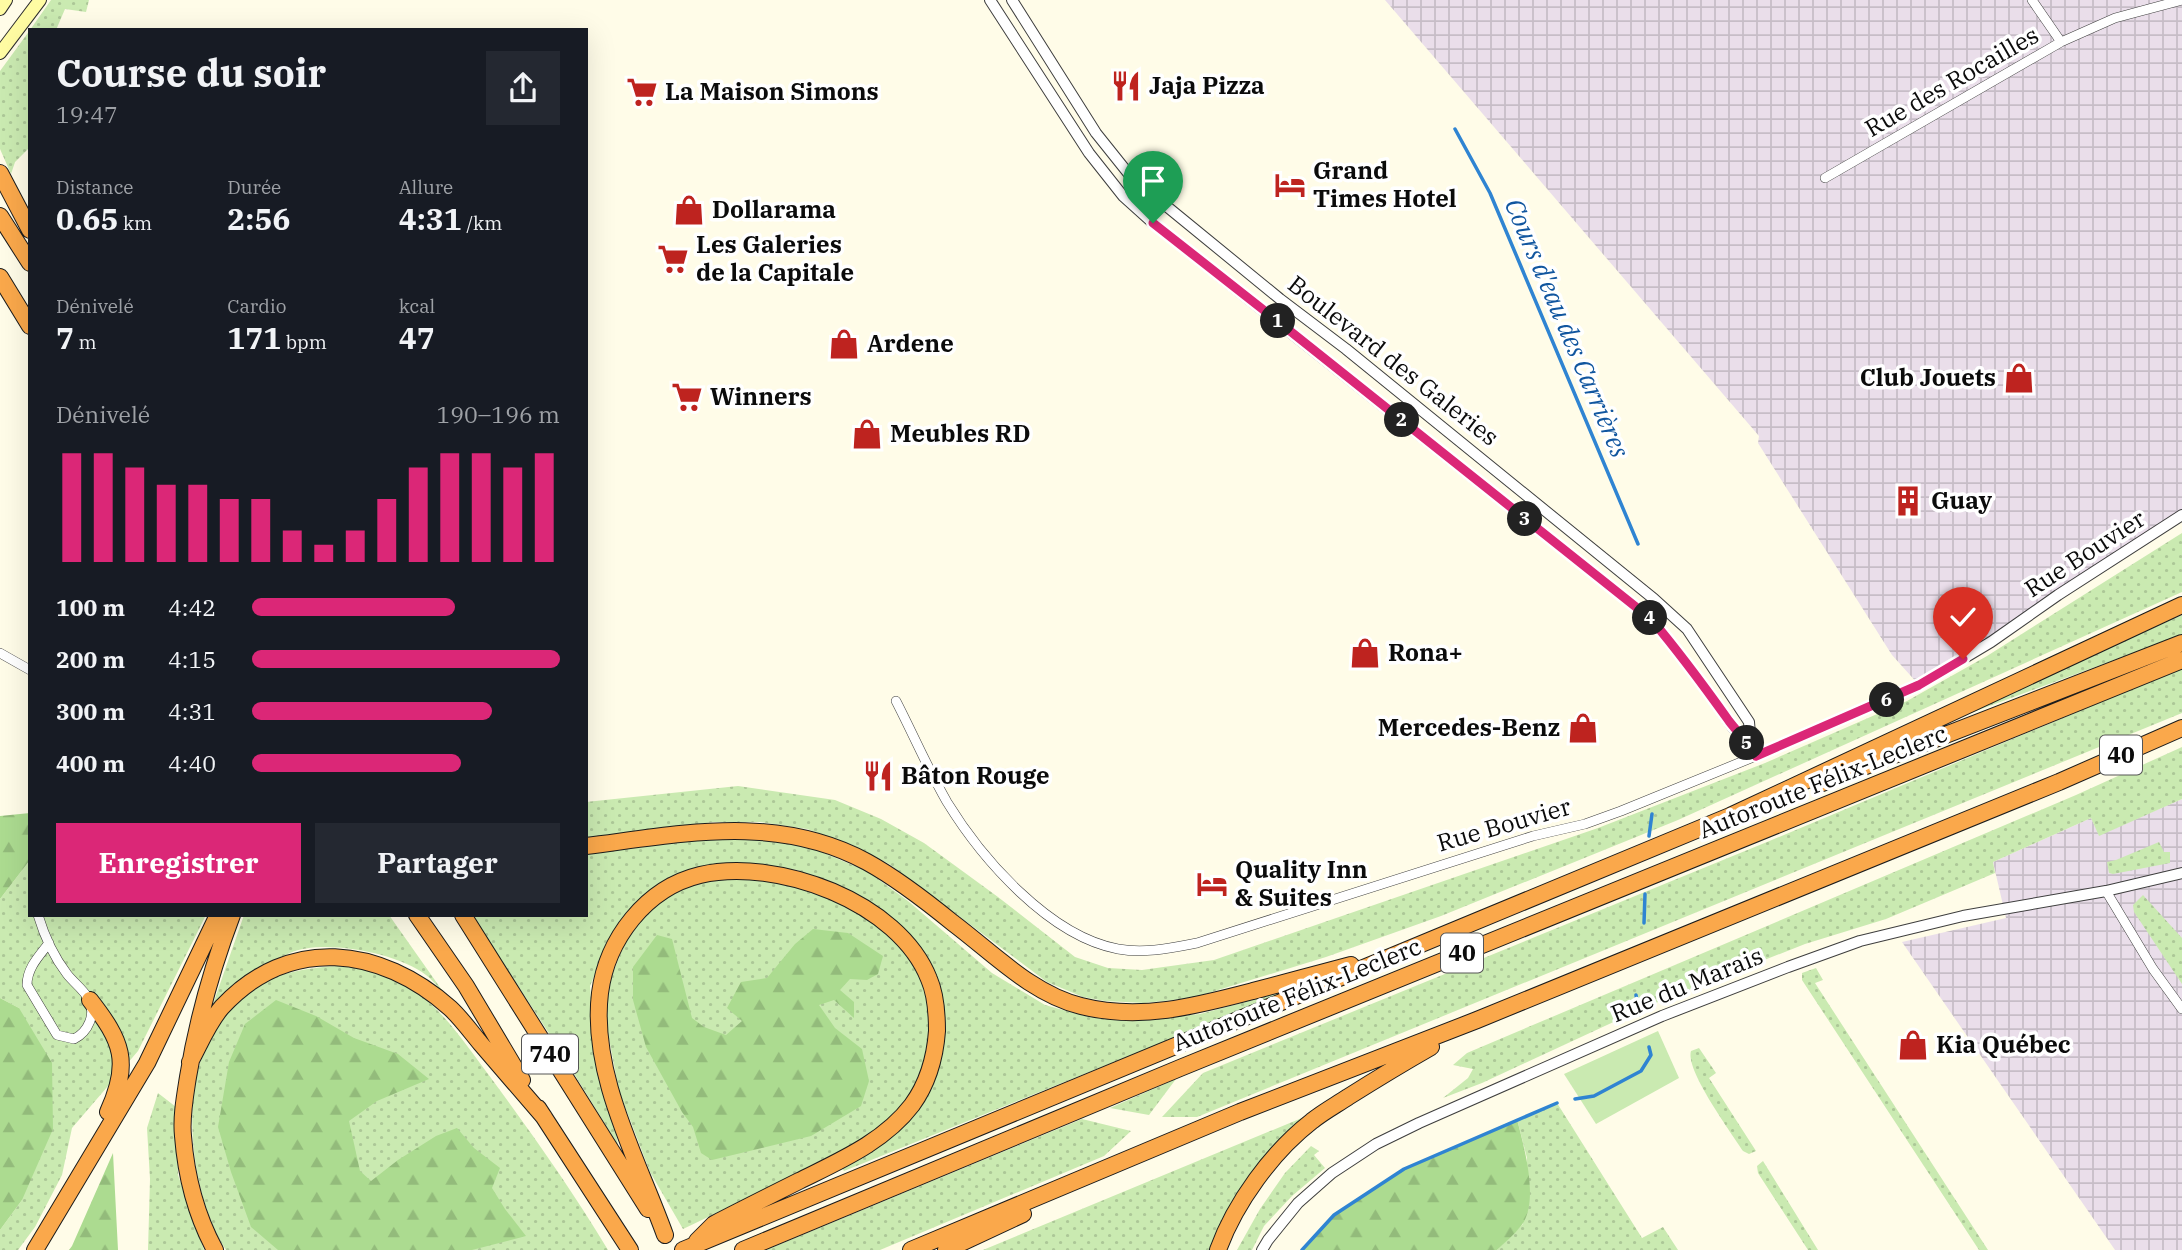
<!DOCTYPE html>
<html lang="fr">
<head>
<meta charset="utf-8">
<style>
	:root { --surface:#171b24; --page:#242831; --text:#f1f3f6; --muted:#9ea1a6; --accent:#db2777 }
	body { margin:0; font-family:"IBM Plex Serif",serif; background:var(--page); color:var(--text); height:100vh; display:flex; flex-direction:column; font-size:26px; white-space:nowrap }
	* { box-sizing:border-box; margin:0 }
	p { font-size:23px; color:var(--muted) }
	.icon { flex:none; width:38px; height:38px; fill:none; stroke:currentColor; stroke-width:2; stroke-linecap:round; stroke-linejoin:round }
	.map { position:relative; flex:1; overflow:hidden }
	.side { position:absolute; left:28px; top:28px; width:560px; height:889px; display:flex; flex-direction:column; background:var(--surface); border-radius:0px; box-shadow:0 7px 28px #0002 }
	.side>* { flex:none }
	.pin { position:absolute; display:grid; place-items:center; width:60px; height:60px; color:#fff; margin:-72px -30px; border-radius:50% 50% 50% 0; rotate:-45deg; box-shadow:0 0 7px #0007 }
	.pin .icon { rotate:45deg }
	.km { position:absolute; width:35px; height:35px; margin:-18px; border-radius:50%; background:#222; color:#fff; font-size:19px; line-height:35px; text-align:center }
	.round { display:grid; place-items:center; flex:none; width:74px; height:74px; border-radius:0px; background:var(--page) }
	.head { display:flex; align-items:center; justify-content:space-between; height:119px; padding:0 28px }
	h1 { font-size:38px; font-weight:800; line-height:52px }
	.metrics { display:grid; grid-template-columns:repeat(3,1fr); gap:10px; height:119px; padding:7px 28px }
	.metrics div { display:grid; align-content:center }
	.metrics b { font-size:30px; font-weight:800 }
	.metrics small { font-size:19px; font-weight:400 }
	.metrics p { font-size:19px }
	.chart { height:196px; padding:14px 28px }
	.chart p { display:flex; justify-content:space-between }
	.chart svg { width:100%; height:126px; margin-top:7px; stroke:var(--accent); stroke-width:6 }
	.button { display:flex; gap:14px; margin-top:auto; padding:14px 28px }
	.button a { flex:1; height:80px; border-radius:0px; background:var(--accent); color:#fff; font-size:28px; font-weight:800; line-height:80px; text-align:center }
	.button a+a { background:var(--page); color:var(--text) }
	ul { padding:0 28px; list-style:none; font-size:23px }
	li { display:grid; grid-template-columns:112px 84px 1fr; align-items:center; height:52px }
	li i { height:18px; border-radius:9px; background:var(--accent) }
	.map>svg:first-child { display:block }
	.industrial { fill:url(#industrial-grid) }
	.grass { fill:url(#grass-dots) }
	.forest { fill:url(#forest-firs) }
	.park { fill:#caeab1 }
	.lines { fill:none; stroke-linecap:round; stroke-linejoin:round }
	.stream { stroke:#2f84d2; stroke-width:3.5 }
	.minor-casing { stroke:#3e3e3e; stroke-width:10 }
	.tertiary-casing { stroke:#3e3e3e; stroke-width:12 }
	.secondary-casing { stroke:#2d2d2d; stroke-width:14 }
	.motorway-casing { stroke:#1c1c1c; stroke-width:18 }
	.minor { stroke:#fff; stroke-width:9 }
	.tertiary { stroke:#fff; stroke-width:10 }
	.secondary { stroke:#fffca3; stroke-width:12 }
	.motorway { stroke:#faa84b; stroke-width:16 }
	.route-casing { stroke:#fff; stroke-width:14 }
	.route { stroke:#db2777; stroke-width:9 }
	.labels { text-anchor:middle; stroke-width:7; stroke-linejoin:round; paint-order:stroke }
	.shield { fill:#fff; stroke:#545454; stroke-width:2 }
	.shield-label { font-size:23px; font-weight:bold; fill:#0b0b0b }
	.street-label { font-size:24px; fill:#0b0b0b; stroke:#fff }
	.poi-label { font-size:24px; font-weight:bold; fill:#0b0b0b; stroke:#fff; text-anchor:start }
	.water-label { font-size:26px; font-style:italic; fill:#11569f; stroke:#fff }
</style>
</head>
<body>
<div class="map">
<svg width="2182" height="1250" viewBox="0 0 2182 1250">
	<defs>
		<pattern id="industrial-grid" width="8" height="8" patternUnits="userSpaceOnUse" patternTransform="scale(1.75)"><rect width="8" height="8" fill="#eadeea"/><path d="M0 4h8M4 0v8" fill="none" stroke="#c7bdc7"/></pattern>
		<pattern id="grass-dots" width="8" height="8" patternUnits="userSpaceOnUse" patternTransform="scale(1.75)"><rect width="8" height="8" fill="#caeab1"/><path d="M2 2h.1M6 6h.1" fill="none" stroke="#acc797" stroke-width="1.8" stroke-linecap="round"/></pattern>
		<pattern id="forest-firs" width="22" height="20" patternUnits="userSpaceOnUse" patternTransform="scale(1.75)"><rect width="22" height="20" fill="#acdb90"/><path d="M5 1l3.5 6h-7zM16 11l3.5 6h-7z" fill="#93bb7b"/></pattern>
	</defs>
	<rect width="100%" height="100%" fill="#fffce8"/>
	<path class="industrial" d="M1385,0H2182V514L1919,685L1892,655L1758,443L1759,436Z
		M2182,799V1250H2115L1902,942L2006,918L1993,862L2091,818L2099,835Z"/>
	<path class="grass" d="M51,0H89L86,12L65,9L56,30H30Z
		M30,30V147L15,162L11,174L0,149V71Z
		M2182,533V592L1678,820L1441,916L1326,957L1192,998L1144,1003L1105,1001L1083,997L1047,982L889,864L850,844L807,829L760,822H714L586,838V802L738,786L835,800L881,819L924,843L998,897L1075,957L1108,968L1142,970L1214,960L1598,828L1765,763L1907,701L1987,656Z
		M2182,615V635L1938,725Z
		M2182,668V713L1197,1117H1162L1203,1073L1767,842Z
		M2182,747V799L2099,836L2091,818L1993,862L1995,873L1886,919L1805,944L1648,1006L1482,1083L1443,1098L1468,1078L1473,1069L1453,1065L1467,1053L2076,795Z
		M749,836L814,849L867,871L908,901L992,973L1045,1005L1085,1016L1131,1021L1200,1014L1295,989L844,1171L842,1168L889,1138L923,1103L942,1017L905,933L860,896L797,870L744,863L699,868L644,895L612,933L590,986L594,1051L614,1121L618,1145L552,1038L472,915H586V852L699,838Z
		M2159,842L2164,852H2170V863L2113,874L2109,873L2107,862L2116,860Z
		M30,860V915H206L138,1051L72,1128L62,1175L35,1227L18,1250H0V1230L22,1200L19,1008L0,998V899Z
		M721,878C745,879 771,879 795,886C857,903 926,948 931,1018C933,1049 925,1078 905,1103C875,1139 830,1157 789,1177C754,1194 719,1212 683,1229L650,1172L619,1091L606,1023L608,986L627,937L646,914L669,894L694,884Z
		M2143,895L2182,938V984L2134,912L2133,905Z
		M244,915H389L451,1003C443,994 435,982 426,975C398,953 323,938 290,953C261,965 238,985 213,1004Z
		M338,966C367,969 394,975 418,993C447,1015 469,1049 491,1078C532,1134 572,1190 608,1250H226C195,1203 183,1117 200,1063C208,1036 226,1011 247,993C267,974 311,967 338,966Z
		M1816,968L1823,980L1815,983L1988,1250H1979L1802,980V973Z
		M1699,1048L1716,1073L1709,1078L1756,1151L1749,1154L1743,1151C1731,1132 1685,1070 1691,1051Z
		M1176,1079L1149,1115L1110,1108Z
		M158,1093L176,1107L178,1175L204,1250H148L150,1179L147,1128Z
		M1557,1103L1642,1238L1663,1227L1678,1250H1497L1523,1224L1527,1158L1517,1119Z
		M1309,1115L1230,1210L1209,1250H983Z
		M1082,1119L1131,1131L1104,1156L880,1250H766Z
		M1311,1146L1319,1151L1314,1155L1325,1168L1292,1196L1264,1226L1252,1250H1237L1260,1209L1285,1173Z
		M1763,1161L1818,1250H1808L1758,1173L1757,1166Z"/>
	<path class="forest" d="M30,813V860L0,899V816Z
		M813,929L848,933L883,956L878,974L867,980L850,979L840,990L854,1002V1018L834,1000L819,1005L835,1028L862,1049L869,1081L861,1106L811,1136L712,1160L701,1153L693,1127L682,1112L646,1047L633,1000V967L657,935L672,939L692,1018L704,1027L726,1035L742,1021L727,1008L741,982L767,978L795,944Z
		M0,998L19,1008L52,1063L53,1129L22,1200L0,1230Z
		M276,1000L316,1016L354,1038L398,1054L429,1079L377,1101L349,1121L360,1171L371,1181L398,1160L436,1136L457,1128L474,1148L500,1168L492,1188L505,1209L526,1236L472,1250H278L251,1227L231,1172L218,1127L229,1062L245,1024Z
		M1517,1119C1524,1147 1540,1202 1521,1226C1514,1235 1505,1242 1497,1250H1302L1334,1215L1404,1169Z
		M113,1153L118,1250H69L72,1246Z"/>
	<path class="park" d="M1658,1031L1679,1078L1596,1124L1564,1074Z"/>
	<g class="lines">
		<path class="stream" d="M1455,129L1490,193L1638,544
			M1649,836L1652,814
			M1644,923L1645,894
			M1636,995L1639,1015
			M1575,1099L1594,1096L1641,1071L1651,1055L1649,1047
			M1302,1250L1334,1215L1404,1169L1557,1103"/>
		<g class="minor-casing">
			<path id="minor" d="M2032,0L2061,42
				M1825,178L2061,42L2115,18L2182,0
				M0,653L30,670
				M896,701C913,734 928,769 947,802C982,859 1049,936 1118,949C1145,954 1171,948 1197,943L1533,836L1585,824L1621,811L1756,756
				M2106,891L2153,969L2182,1009
				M38,915C44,935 54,957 67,974C73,982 83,989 88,998C97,1014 88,1032 74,1039L57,1035L27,985C27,968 39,956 49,943"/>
		</g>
		<g class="tertiary-casing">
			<path id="tertiary" d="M990,0L1089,153L1123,196L1153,223L1651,619C1680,654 1706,689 1732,726C1740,737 1750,744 1756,756L1919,685L1991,642L2058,595L2182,515
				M1012,0L1096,133L1132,178L1280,299L1346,349L1654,599L1687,629L1749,722L1751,746
				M1262,1250L1268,1240L1298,1203L1332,1173L1376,1144L1419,1123L1662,1016L1788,967L1860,941L1963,916L2106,891L2182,873"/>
		</g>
		<g class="secondary-casing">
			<path id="secondary" d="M0,9L6,0
				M0,53L40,0"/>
		</g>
		<g class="motorway-casing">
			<path id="motorway" d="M0,173L30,230
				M0,216L30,263
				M0,277L30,326
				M1822,783L2182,643
				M586,846C682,834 777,813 867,862C898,879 926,901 953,923C993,953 1032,994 1081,1006C1140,1021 1196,1006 1253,991C1286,982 1318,974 1351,965
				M417,915L466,986L522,1080
				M463,915L648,1209
				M90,1000C122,1041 131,1062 108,1112
				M190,1062C200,1044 208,1023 222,1007C289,935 380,946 450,1008C461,1018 471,1032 481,1044C502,1068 523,1093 544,1117
				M538,1108L630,1250
				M665,1235C638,1160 590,1074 600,993C607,939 646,888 700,875C777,857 899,902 929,979C936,995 937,1015 937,1031C935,1058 928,1083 912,1105C884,1142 839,1161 799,1181C771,1195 743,1209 714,1224L697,1241
				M35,1250L147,1063L218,915
				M215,1250C196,1215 186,1175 183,1136C181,1117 185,1096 188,1077C197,1021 212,968 232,915
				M683,1250L1730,816L2182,605
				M743,1250L1180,1068L2182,660
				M911,1250L1240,1112L1477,1020L2059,782L2182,728
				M946,1250L1023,1214
				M1218,1250C1235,1203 1272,1152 1312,1121C1323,1112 1336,1105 1348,1097C1375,1080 1403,1063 1431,1047"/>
		</g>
		<use href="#minor" class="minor"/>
		<use href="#tertiary" class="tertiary"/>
		<use href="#secondary" class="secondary"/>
		<use href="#motorway" class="motorway"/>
	</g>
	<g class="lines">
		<g class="route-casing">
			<path id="route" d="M1153,223L1275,319L1651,619C1679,652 1704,686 1729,721C1738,733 1749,743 1756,756L1919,685L1963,659"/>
		</g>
		<use href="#route" class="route"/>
	</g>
	<defs>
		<g id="restaurant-bare" transform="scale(2.415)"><path d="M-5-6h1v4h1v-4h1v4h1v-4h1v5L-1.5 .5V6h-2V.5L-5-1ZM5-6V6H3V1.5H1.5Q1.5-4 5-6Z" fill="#be231f" stroke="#fff" stroke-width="2.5" paint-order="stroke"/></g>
		<g id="supermarket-bare" transform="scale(2.415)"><path d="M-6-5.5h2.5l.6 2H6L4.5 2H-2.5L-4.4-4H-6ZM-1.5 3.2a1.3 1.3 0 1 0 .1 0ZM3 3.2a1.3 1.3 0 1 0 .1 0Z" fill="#be231f" stroke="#fff" stroke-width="2.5" paint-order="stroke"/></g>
		<g id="hotel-bare" transform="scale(2.415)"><path d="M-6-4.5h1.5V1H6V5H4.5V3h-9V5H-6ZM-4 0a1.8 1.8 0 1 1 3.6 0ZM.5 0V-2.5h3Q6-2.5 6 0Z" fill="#be231f" stroke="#fff" stroke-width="2.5" paint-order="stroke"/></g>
		<g id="shop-bare" transform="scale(2.415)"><path d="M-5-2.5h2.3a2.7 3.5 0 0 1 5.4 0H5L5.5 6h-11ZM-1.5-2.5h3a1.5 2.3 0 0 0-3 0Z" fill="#be231f" stroke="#fff" stroke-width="2.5" paint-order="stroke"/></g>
		<g id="building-bare" transform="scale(2.415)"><path d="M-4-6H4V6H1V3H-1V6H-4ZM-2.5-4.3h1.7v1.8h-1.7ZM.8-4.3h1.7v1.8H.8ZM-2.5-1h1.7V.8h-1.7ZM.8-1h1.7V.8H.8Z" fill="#be231f" stroke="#fff" stroke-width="2.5" paint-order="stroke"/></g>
	</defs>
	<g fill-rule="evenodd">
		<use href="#restaurant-bare" x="1126" y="86"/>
		<use href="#supermarket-bare" x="642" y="92"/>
		<use href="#hotel-bare" x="1290" y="185"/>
		<use href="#shop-bare" x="689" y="210"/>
		<use href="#supermarket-bare" x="673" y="259"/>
		<use href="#shop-bare" x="844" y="344"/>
		<use href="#shop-bare" x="2019" y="378"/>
		<use href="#supermarket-bare" x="687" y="397"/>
		<use href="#shop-bare" x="867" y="434"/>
		<use href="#building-bare" x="1908" y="501"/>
		<use href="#shop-bare" x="1365" y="653"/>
		<use href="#shop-bare" x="1583" y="728"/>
		<use href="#restaurant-bare" x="878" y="776"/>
		<use href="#hotel-bare" x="1212" y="884"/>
		<use href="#shop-bare" x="1913" y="1045"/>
	</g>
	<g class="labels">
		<g class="shield">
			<rect x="2100" y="735.5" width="42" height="39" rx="5"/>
			<rect x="1441" y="933.5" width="42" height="39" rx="5"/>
			<rect x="522" y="1034.5" width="56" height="39" rx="5"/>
		</g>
		<g class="shield-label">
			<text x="2121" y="763">40</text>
			<text x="1462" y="961">40</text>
			<text x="550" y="1062">740</text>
		</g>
		<g class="street-label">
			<text transform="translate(1952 82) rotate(-30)" y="8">Rue des Rocailles</text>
			<text transform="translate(1393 361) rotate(38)" y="8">Boulevard des Galeries</text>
			<text transform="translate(2085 554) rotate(-33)" y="8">Rue Bouvier</text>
			<text transform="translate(1823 782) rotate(-22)" y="8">Autoroute Félix-Leclerc</text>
			<text transform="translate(1504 825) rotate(-16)" y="8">Rue Bouvier</text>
			<text transform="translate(1687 985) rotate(-22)" y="8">Rue du Marais</text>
			<text transform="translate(1297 995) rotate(-22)" y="8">Autoroute Félix-Leclerc</text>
		</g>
		<g class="poi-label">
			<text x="1149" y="94">Jaja Pizza</text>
			<text x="665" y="100">La Maison Simons</text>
			<text x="1313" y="179">Grand<tspan x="1313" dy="28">Times Hotel</tspan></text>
			<text x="712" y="218">Dollarama</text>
			<text x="696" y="253">Les Galeries<tspan x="696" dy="28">de la Capitale</tspan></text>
			<text x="867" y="352">Ardene</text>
			<text x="1996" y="386" text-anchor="end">Club Jouets</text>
			<text x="710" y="405">Winners</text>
			<text x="890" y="442">Meubles RD</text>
			<text x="1931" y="509">Guay</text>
			<text x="1388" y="661">Rona+</text>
			<text x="1560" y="736" text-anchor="end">Mercedes-Benz</text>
			<text x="901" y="784">Bâton Rouge</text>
			<text x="1235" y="878">Quality Inn<tspan x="1235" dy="28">&amp; Suites</tspan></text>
			<text x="1936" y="1053">Kia Québec</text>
		</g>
		<g class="water-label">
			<text transform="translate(1567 328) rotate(67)" y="9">Cours d'eau des Carrières</text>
		</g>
	</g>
</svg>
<div class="pin" style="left:1153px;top:223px;background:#1e9e55"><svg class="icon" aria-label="arrive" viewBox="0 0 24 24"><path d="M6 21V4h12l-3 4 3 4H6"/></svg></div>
<div class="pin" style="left:1963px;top:659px;background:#d93025"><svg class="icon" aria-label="check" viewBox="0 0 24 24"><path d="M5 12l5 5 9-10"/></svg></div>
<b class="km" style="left:1278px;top:321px">1</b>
<b class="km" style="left:1402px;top:420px">2</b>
<b class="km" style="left:1525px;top:519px">3</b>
<b class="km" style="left:1650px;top:618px">4</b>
<b class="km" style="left:1747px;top:743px">5</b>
<b class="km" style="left:1887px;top:700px">6</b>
<section class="side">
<div class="head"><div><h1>Course du soir</h1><p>19:47</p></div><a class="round"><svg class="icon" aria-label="share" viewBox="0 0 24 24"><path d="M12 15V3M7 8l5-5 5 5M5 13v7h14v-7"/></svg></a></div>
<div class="metrics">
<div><p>Distance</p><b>0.65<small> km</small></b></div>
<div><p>Durée</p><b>2:56</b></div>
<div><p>Allure</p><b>4:31<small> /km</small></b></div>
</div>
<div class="metrics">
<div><p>Dénivelé</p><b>7<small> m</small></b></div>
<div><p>Cardio</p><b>171<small> bpm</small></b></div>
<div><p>kcal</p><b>47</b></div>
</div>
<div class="chart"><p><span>Dénivelé</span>190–196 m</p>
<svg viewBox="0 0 160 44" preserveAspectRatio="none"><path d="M5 44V6M15 44V6M25 44V11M35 44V17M45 44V17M55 44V22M65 44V22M75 44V33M85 44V38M95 44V33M105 44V22M115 44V11M125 44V6M135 44V6M145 44V11M155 44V6"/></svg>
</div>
<ul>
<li><b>100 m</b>4:42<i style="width:66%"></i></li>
<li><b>200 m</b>4:15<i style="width:100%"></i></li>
<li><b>300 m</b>4:31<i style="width:78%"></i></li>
<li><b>400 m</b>4:40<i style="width:68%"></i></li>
</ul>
<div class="button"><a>Enregistrer</a><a>Partager</a></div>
</section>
</div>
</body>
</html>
